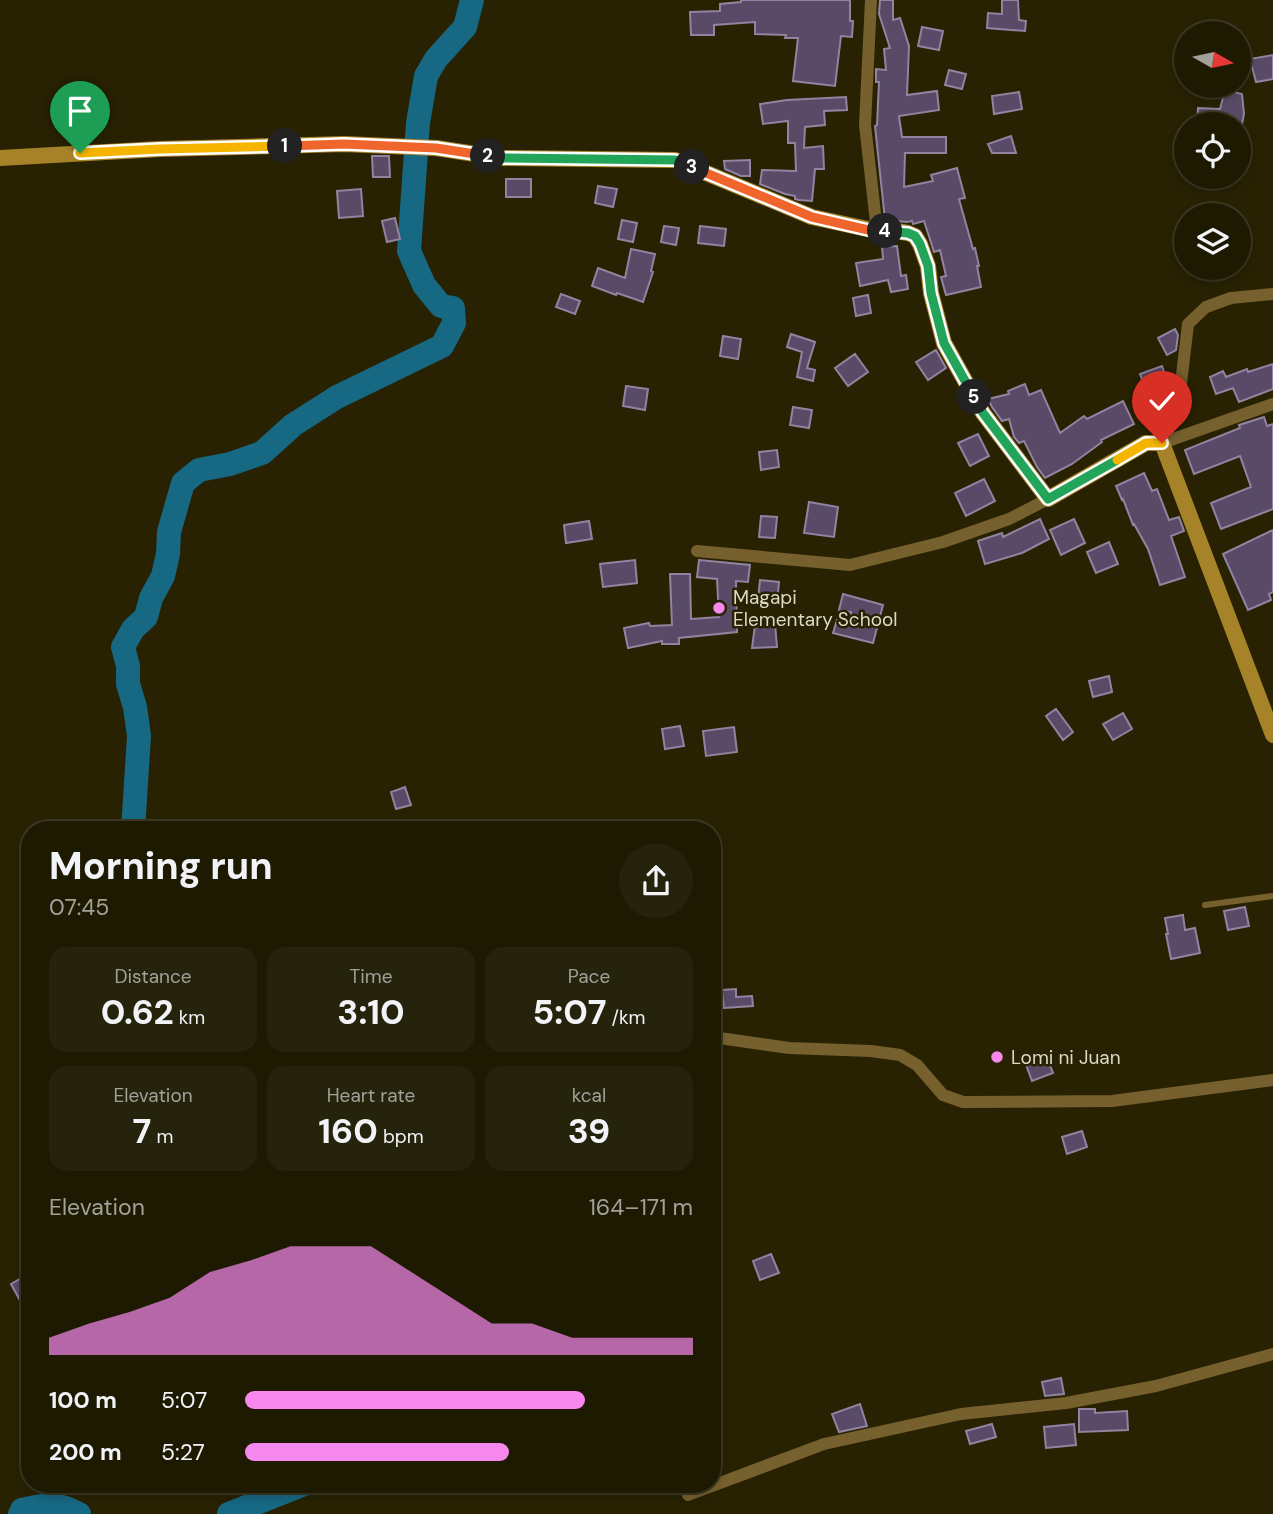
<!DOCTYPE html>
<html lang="en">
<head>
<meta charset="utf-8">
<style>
	:root { --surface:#1e1a02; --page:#26230c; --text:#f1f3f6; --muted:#a1a199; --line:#3c3824; --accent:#f688ed }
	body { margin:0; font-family:"DM Sans",sans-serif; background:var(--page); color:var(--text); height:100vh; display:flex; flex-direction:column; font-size:26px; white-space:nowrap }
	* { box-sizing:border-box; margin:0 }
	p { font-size:23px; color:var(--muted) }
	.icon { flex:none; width:38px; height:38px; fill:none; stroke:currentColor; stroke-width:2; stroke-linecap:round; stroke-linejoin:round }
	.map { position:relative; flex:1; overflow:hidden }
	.side { position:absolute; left:21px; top:821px; width:700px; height:672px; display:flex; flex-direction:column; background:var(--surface); border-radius:28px; box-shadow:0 4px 10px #0003,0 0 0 2px var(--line) }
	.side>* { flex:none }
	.needle { width:46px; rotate:99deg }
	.tools { position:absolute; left:1174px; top:21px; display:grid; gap:14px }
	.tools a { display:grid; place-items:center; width:77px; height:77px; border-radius:50%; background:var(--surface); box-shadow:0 4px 10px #0003,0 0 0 2px var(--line); font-size:35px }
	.pin { position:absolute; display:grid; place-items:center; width:60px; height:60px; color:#fff; margin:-72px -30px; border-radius:50% 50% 50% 0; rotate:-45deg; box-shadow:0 0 7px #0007 }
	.pin .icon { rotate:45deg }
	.km { position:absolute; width:35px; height:35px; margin:-18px; border-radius:50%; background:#222; color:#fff; font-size:19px; line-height:35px; text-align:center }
	.round { display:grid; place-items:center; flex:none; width:74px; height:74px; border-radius:37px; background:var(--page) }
	.overview { display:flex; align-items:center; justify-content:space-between; height:119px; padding:0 28px }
	h1 { font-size:38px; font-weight:700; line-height:52px }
	.metrics { display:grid; grid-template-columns:repeat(3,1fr); gap:10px; height:119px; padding:7px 28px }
	.metrics div { display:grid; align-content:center; border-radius:18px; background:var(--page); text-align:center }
	.metrics b { font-size:35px; font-weight:700 }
	.metrics small { font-size:19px; font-weight:400 }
	.metrics p { font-size:19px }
	.chart { height:196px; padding:14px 28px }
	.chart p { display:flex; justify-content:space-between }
	.chart svg { width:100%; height:126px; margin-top:7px; fill:var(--accent); opacity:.7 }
	ul { padding:0 28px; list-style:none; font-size:23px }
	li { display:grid; grid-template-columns:112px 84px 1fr; align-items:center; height:52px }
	li i { height:18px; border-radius:9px; background:var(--accent) }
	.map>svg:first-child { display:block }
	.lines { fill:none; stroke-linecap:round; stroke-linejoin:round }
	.river { stroke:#176883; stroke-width:24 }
	.building { fill:#594b67; stroke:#9283a1; stroke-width:2 }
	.lane { stroke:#76602d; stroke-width:6 }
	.street { stroke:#76602d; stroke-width:12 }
	.secondary { stroke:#a68228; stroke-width:16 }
	.split-1-casing { stroke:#fff; stroke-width:14 }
	.split-2-casing { stroke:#fff; stroke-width:14 }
	.split-3-casing { stroke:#fff; stroke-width:14 }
	.split-4-casing { stroke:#fff; stroke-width:14 }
	.split-5-casing { stroke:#fff; stroke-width:14 }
	.split-6-casing { stroke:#fff; stroke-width:14 }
	.split-7-casing { stroke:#fff; stroke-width:14 }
	.split-1 { stroke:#f5b400; stroke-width:9 }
	.split-2 { stroke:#f0652b; stroke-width:9 }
	.split-3 { stroke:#22a559; stroke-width:9 }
	.split-4 { stroke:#f0652b; stroke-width:9 }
	.split-5 { stroke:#22a559; stroke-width:9 }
	.split-6 { stroke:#22a559; stroke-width:9 }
	.split-7 { stroke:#f5b400; stroke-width:9 }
	.poi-dot { fill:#f688ed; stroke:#282203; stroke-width:2.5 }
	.labels { text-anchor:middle; stroke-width:5; stroke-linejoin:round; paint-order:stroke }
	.poi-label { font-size:19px; fill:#dcd9c7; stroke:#282203; text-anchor:start }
</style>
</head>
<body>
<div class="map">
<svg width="1273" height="1514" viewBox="0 0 1273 1514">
	<rect width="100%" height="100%" fill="#282203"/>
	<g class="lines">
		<path class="river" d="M133,830L139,736L135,707L128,684V666L123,647L133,629L146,617L151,598L163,576L168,554L169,532L183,483L199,470L230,464L262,453L293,425L337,397L442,346L454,323L453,308L441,306L424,285L409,251L418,123L426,76L436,59L465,27L472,0
			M20,1514L22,1510C46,1504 57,1502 79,1514
			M229,1514L304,1484"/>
	</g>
	<path class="building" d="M741,0H850V21H853L852,37L841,36L835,86L793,81L798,38H785L786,35L755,34V22L714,25V35H691L690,12L720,11V4L741,2Z
		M880,0H893V20L900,18L909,46L907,95L937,91L939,110L899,116L902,137H946V153H905L904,187L933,181L931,175L957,168L965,198L959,199L973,249L975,248L979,266H977L981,287L946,295L941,277L946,276L940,250L934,252L924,221L913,224L912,221L907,222L885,220L875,126L877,125L879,82H876V69L886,70L884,49L890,48L879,14Z
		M1002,0H1018L1019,20L1026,21L1025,31L987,28L988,13L1002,14Z
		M922,27L943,31L939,50L918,46Z
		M1273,55V79L1256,82L1250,59Z
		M949,70L966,74L962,89L945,85Z
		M1225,90L1242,94L1244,114L1242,124H1197L1198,108L1220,109Z
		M1019,92L1022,109L994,114L992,96Z
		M846,97L847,110L824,111L825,125L805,127L804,148L823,146L824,169H815L812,201L799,200L795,199V196L785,194L760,184L762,170L796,171L795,143H788V121L763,124L760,104L787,100Z
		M1011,136L1016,153H992L988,144Z
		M372,156H389L390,177H373Z
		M750,160V176H741L725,169L724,161Z
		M506,179H531V197H506Z
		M598,186L617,189L613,207L595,203Z
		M361,189L363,216L339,218L337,191Z
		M395,218L400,239L387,242L382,221Z
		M622,220L637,223L633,242L618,239Z
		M664,226L679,228L676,245L661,242Z
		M700,226L726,229L724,246L698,243Z
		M897,246L901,276L906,275L908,289L891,292L888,280L860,286L856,263L883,259L882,247Z
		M631,249L655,254L651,271L653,272L643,302L617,293L616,295L592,286L598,268L625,278Z
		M561,294L580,301L575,314L556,307Z
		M868,295L871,313L856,316L853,298Z
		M1175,329L1178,335L1176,350L1167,355L1158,338Z
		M791,334L815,342L807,368L815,370L813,381L797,377L802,352L787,347Z
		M723,336L741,339L738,359L720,356Z
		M936,350L946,368L928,380L916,362Z
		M855,354L868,372L848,386L835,368Z
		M1273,364V389L1239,402L1233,388L1216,394L1210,377L1223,371L1226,377L1247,369L1248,372Z
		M1162,366L1171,391L1170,395L1151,402L1140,374Z
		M1025,384L1029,395L1041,390L1060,433L1084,416L1087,419L1123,401L1134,424L1101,440L1102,442L1072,464L1045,478L1037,467L1024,441L1019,443L1014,437L1009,419L1002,421L992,407L988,399L1009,394L1008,391Z
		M626,386L648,389L645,410L623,406Z
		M793,407L812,410L809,428L790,425Z
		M1264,417L1267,426L1273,424V509L1221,529L1211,503L1251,487L1240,456L1194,474L1185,450L1240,428L1239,425Z
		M978,434L989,456L970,466L958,443Z
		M777,450L779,467L761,470L759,452Z
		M1144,473L1152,491L1157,489L1169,520L1179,517L1184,531L1171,536L1185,577L1160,585L1148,549L1134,524L1133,525L1123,499L1122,500L1116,486Z
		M984,479L995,501L966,516L955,493Z
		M809,502L838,507L834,537L804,533Z
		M761,516L777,517L775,538L759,537Z
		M1040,519L1049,539L1022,553L985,564L978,541L1002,533L1003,537Z
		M1074,519L1085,543L1061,555L1050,530Z
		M589,521L592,539L566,543L564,525Z
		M1273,530V592L1269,594L1271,600L1248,610L1223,554Z
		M1109,542L1118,564L1096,573L1087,552Z
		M635,560L637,583L603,587L600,564Z
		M699,560L750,565L748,582L736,581L737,632L679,638V644H662V641L628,648L624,628L649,623L650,626L672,625L670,574H690L691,619L719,617L717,579L697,577Z
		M760,580L779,582L777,603L758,600Z
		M843,594L883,605L873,643L833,633L837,620L851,619V612L839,610Z
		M775,624L777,647L752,648L755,625Z
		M1109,676L1112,692L1093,697L1089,681Z
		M1056,709L1073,732L1063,740L1046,716Z
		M1123,713L1132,729L1113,740L1103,724Z
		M680,726L684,746L665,749L662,729Z
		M734,727L737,752L706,756L703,731Z
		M405,787L411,805L396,809L391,792Z
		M1245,907L1249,926L1228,930L1224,911Z
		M1183,915L1185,930L1195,928L1200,953L1171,959L1166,934H1168L1165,918Z
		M736,989V997L752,996L753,1006L724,1008L722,990Z
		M1046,1055L1053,1073L1032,1081L1025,1062Z
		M1082,1131L1087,1147L1067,1154L1062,1137Z
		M771,1254L779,1273L760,1280L753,1261Z
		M23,1277L30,1287V1299L22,1304L11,1284Z
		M1061,1378L1064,1394L1045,1396L1042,1382Z
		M860,1404L867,1426L839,1432L832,1414Z
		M1079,1409H1095V1413L1127,1411L1128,1430L1079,1432Z
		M992,1424L996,1437L970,1444L966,1431Z
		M1074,1424L1076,1445L1046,1448L1044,1427Z"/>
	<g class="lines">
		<path class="lane" d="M1205,905L1273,896"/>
		<path class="street" d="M871,0L865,125L877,231
			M1162,443L1180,392L1188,324L1206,307L1231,298L1273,294
			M1162,443L1273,404
			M697,551L850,565L943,542L1009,519L1048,499
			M712,1037L789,1048L871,1051L900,1055L917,1065L943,1095L963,1102L1112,1101L1273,1080
			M688,1495L824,1444L961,1414L1066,1403L1156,1386L1273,1354"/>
		<path class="secondary" d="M0,158L160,149L344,144L436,148L501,158L675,160L812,217L877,231L890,230L908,233L915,236L920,244L928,266L931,293L944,343L983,413L1048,499L1146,443H1162L1273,735"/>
	</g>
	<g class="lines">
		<g class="split-1-casing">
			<path id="split-1" d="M80,153L160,149L285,146"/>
		</g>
		<g class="split-2-casing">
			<path id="split-2" d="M285,146L344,144L436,148L488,156"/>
		</g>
		<g class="split-3-casing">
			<path id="split-3" d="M488,156L501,158L675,160L692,167"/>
		</g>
		<g class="split-4-casing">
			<path id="split-4" d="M692,167L812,217L877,232L885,231"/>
		</g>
		<g class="split-5-casing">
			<path id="split-5" d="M885,231L908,233L915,236L920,244L928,266L931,293L944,343L974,397"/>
		</g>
		<g class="split-6-casing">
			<path id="split-6" d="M974,397L983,413L1048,499L1117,460"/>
		</g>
		<g class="split-7-casing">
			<path id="split-7" d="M1117,460L1146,443H1162"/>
		</g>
		<use href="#split-1" class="split-1"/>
		<use href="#split-2" class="split-2"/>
		<use href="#split-3" class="split-3"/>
		<use href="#split-4" class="split-4"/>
		<use href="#split-5" class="split-5"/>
		<use href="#split-6" class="split-6"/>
		<use href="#split-7" class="split-7"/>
	</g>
	<g class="poi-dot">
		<circle cx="719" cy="608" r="7"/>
		<circle cx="997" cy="1057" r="7"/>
	</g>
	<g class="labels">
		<g class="poi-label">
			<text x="733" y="604">Magapi<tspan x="733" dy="22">Elementary School</tspan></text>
			<text x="1011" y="1064">Lomi ni Juan</text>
		</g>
	</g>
</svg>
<div class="tools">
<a><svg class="needle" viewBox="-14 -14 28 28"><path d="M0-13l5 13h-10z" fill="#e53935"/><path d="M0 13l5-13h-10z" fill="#a1a199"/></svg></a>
<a><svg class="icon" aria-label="locate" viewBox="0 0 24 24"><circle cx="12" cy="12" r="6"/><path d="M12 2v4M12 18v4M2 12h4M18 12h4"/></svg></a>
<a><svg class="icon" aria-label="layers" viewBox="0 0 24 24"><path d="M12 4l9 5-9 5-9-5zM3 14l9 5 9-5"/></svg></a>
</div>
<div class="pin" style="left:80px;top:153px;background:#1e9e55"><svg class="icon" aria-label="arrive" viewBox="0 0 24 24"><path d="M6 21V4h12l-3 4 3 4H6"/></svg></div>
<div class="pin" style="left:1162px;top:443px;background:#d93025"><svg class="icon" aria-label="check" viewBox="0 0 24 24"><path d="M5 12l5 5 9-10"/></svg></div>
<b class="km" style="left:285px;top:146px">1</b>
<b class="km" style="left:488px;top:156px">2</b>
<b class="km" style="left:692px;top:167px">3</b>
<b class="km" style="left:885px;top:231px">4</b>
<b class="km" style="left:974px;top:397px">5</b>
<section class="side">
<div class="overview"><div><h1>Morning run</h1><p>07:45</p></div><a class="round"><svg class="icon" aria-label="share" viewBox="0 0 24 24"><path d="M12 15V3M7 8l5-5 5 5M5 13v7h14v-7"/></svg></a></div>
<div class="metrics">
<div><p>Distance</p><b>0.62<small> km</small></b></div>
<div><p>Time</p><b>3:10</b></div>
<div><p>Pace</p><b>5:07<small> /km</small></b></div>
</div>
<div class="metrics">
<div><p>Elevation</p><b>7<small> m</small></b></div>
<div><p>Heart rate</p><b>160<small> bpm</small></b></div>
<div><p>kcal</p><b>39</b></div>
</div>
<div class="chart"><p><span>Elevation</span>164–171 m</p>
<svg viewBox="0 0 160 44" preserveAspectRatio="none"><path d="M0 44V38L10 33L20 29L30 24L40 15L50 11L60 6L70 6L80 6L90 15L100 24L110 33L120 33L130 38L140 38L150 38L160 38V44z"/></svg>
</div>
<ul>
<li><b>100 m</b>5:07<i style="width:76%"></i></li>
<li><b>200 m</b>5:27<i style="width:59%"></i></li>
</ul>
</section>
</div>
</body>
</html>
